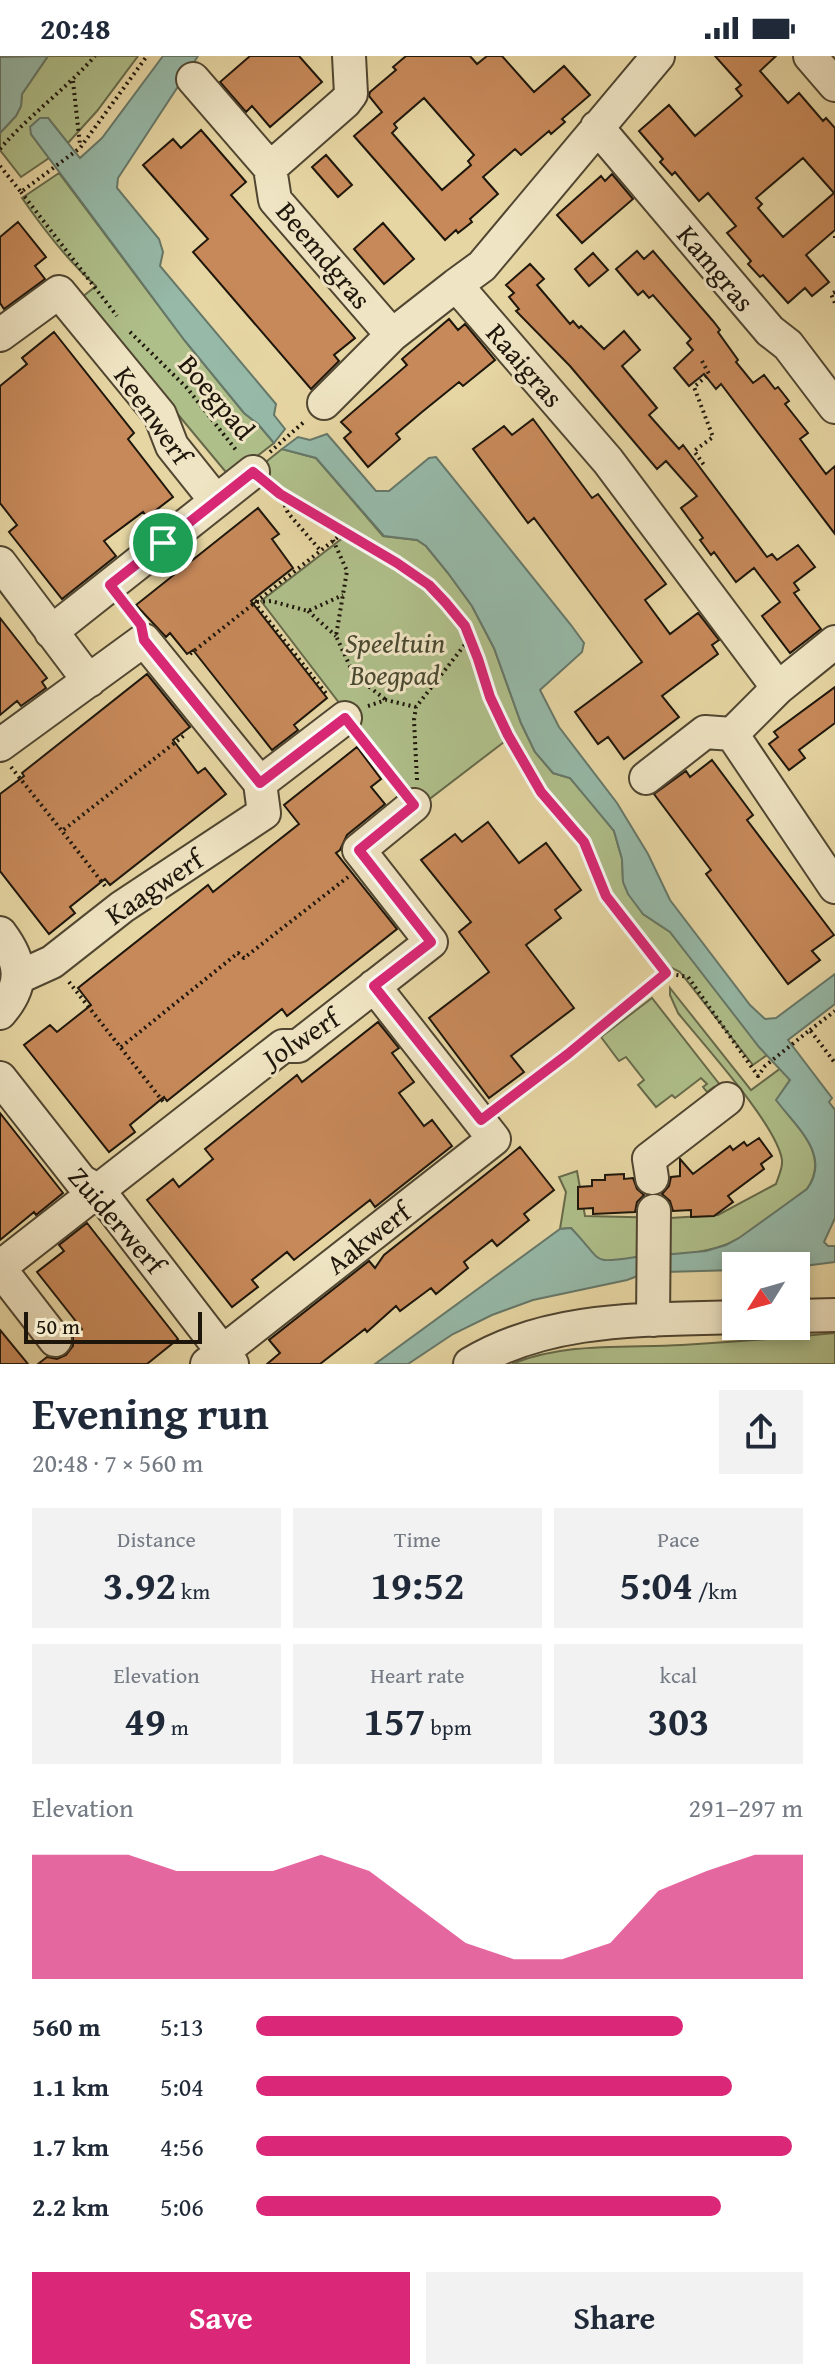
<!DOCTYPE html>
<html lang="en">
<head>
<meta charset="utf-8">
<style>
	:root { --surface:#fff; --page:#f2f2f3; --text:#1f2937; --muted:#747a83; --accent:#db2777 }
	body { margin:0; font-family:"Gentium Book Plus",serif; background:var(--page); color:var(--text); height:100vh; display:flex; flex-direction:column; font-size:30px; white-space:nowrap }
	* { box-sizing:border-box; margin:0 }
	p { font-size:26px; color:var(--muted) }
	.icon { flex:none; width:44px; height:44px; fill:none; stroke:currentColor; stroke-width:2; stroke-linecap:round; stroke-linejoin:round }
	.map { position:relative; height:1308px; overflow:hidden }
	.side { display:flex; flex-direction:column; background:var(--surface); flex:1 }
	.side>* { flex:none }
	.needle { width:52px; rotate:233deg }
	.tools { position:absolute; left:722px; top:1196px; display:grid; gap:16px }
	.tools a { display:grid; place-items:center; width:88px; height:88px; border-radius:0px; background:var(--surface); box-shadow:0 4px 12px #0003; font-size:40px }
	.scale { position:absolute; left:24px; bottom:20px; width:178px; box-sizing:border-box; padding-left:8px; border:4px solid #1e160b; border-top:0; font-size:22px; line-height:28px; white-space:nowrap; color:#1e160b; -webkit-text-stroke:6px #efe4c3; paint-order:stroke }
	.pin { position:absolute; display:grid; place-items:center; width:68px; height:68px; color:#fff; margin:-34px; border:4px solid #fff; border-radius:50%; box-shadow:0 2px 8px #0007 }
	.round { display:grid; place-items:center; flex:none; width:84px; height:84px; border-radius:0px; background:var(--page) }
	.head { display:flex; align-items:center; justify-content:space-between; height:136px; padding:0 32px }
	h1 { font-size:44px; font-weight:700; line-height:60px }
	.metrics { display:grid; grid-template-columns:repeat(3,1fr); gap:12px; height:136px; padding:8px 32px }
	.metrics div { display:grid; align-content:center; border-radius:0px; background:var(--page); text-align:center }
	.metrics b { font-size:40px; font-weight:700 }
	.metrics small { font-size:22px; font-weight:400 }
	.metrics p { font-size:22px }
	.chart { height:224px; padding:16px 32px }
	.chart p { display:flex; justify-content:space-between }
	.chart svg { width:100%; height:144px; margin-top:8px; fill:var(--accent); opacity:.7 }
	.cta { display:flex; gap:16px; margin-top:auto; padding:16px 32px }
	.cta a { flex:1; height:92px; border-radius:0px; background:var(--accent); color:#fff; font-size:32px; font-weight:700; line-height:92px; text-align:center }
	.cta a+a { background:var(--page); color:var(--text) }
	ul { padding:0 32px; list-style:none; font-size:26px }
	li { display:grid; grid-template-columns:128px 96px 1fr; align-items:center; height:60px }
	li i { height:20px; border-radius:10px; background:var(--accent) }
	.status { display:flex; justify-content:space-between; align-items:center; height:56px; padding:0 40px; background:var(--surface); direction:ltr }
	.status svg { height:22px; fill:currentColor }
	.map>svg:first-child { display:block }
	.green { fill:#afbf8a; stroke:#666a4a; stroke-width:2 }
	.water { fill:#96b9a8; stroke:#667869; stroke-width:2 }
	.building { fill:#c7895a; stroke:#1e160b; stroke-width:2; fill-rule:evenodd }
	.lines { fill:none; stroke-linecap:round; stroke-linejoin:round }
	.minor-casing { stroke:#504631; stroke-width:36 }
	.path { stroke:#1e160b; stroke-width:4; stroke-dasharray:2 4; stroke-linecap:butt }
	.minor { stroke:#efe4c3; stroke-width:32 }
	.route-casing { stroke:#fff; stroke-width:16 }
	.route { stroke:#db2777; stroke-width:10 }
	.labels { text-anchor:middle; stroke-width:6; stroke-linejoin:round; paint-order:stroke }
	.street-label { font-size:28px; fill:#1e160b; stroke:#efe4c3 }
	.park-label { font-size:28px; font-style:italic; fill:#4a4931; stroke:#efe4c3 }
</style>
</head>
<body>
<div class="status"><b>20:48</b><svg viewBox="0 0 49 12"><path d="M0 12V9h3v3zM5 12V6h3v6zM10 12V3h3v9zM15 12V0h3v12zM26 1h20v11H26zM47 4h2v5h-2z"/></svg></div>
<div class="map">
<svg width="835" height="1308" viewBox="0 0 835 1308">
	<rect width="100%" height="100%" fill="#e6d6a3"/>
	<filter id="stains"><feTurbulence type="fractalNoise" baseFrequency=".0025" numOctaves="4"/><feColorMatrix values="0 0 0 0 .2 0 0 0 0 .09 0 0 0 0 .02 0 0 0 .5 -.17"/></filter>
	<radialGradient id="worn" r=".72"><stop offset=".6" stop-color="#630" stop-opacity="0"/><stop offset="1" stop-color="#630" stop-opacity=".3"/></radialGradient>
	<path class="green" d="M48,0H138L97,55L68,87L48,62L31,78L49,102L21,121L0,94V77L16,60L21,50L22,38Z
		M59,117L185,285L244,357L258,368L274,387L230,421L81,242L96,230C67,204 44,174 22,142Z
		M282,393L316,402L383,480L417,484L426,490L448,517L472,550L494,592L521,667L535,696L553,717L570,722L606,763L614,775L622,803L623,825L643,858L670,876L767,999L753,1009L680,916L658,905L606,838L586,782L531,714L511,677L467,564L449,542L430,525L400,505L266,422L267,405Z
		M344,481C385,503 432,531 459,571C470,589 473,609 480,629C487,648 496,667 504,686L419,751L261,545Z
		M670,932L751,1034L781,1012L790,1024L777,1044C797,1071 831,1099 807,1133C782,1151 755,1178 725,1189C690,1202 641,1200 603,1206L596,1203L571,1172L560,1173L566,1136L559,1121L577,1115L585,1160L670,1162L718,1159L776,1128C778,1121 783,1112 782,1104C777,1069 703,988 678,957L670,939Z
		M652,942L724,1034L719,1038L714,1031L707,1036L703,1031L707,1028L701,1022L675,1042L672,1039L656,1051L638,1029L644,1024L626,1001L619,1005L601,981Z
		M835,1277V1308H512C565,1286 626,1292 682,1289C733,1286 784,1282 835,1277Z"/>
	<path class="water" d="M48,0L22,38L21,50L16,60L0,77V1Z
		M163,0H198L118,122L117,132L159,183L163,196L160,210L276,348L274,359L285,373L274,387L258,368L244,357L185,285L31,78L30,71L40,62H48L80,102L102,82Z
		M327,378L376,435H389L429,402L436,401L571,569L584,587L582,596L540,634L559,671L617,747L648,798L670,844L750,949L765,963L776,962L835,918V948L788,984L832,1042L829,1046L835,1054V1162L824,1186L828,1190H835V1206L796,1211L736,1210V1214L665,1216L663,1199L706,1195L726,1189L739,1182L807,1133C832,1099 796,1071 776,1044L790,1024L759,991L670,876L643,858L628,838L623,826L622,803L614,775L570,722L553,717L535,696L521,667L494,592L472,550L448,517L426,490L417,484L384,480L316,402L282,393L298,381L310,384Z
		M571,1172C606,1208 588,1208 642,1200L643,1218L627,1224L533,1244L492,1259L453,1278L408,1308H375L560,1173Z"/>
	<path class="building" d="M250,0H299L322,26L270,71L252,50L246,56L220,26Z
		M406,0H470L477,8L487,0H502L534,36L564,10L590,39L562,63L565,66L551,78L549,75L521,99L515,93L483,121L498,138L470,163L472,166L458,177L456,174L445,184L354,80L382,56L369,40L370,36L396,14L393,11ZM424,42L474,99L468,105L471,109L442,134L392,77L397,72L394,68Z
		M715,0H776L760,15L788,47L799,37L823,65L826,62L835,72V174L806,199L829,226L812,240L805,232L788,247L763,219L760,221L748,208L751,205L727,177L736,170L708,137L699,145L675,116L672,119L660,106L663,103L639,75L669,49L695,80L742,40L736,33L741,29ZM803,102L834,137L783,181L758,152L762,148L756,142Z
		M201,74L246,126L231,139L355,282L334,299L339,305L311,333L193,196L208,183L143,109L173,83L181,92Z
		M326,99L352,129L338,141L312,111Z
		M612,118L633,143L582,187L557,159L601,120L605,125Z
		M18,166L46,201L35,210L45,223L4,253L0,247V181Z
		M383,167L414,203L384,228L354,193Z
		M637,195L644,203L653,195L713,265L720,274L718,276L738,304L736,306L753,327L764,319L775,333L778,331L789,345L785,348L808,377L800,383L826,418L835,410V478L721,328L716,333L704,318L689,330L674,312L693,294L687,287L691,283L653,239L649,242L643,235L638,239L616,213Z
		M593,197L608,214L589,230L575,213Z
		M530,208L544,223L537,229L570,268L573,265L579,272L581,270L604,293L624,275L640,294L622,310L657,352L649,359L679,393L683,389L767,501L772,498L777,504L798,489L815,511L794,527L799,534L794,537L821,573L790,597L762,560L780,546L754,512L736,526L714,496L711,499L700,484L703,482L681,452L697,440L666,405L657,413L570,310L516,255L519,253L509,241L514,237L506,229Z
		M449,263L458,274L465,268L495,304L463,330L459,326L422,356L396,378L400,383L368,411L344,382L351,376L341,366L407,309L402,303Z
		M54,276L134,377L128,383L173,441L147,461L143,456L104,485L116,500L62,543L9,476L17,469L0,447V330L27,308L22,302Z
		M533,363L592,442L598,438L666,528L645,544L670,578L698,557L719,584L712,589L718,598L662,640L679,661L624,703L608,681L598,688L575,656L642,606L534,462L528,467L473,393L504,370L512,379Z
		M258,452L279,478L272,483L293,512L251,545L327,642L294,669L298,674L272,694L193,594L187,598L170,577L166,581L136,549Z
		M0,562L47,622L42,626L46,632L21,650L17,645L0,659Z
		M147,618L190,671L173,684L198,717L205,712L226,738L110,829L105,823L70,851L75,857L49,878L0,815V738L24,720L22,717Z
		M835,631V667L799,694L805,702L789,714L769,688L778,681L774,676Z
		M357,691L381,723L371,731L385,748L347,779L340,794L336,797L397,873L287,960L282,953L167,1045L164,1041L130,1069L135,1076L109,1096L24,989L50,969L57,976L91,949L78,932L208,829L213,836L299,768L284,749Z
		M712,704L753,759L747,764L834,879L812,895L820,904L788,928L706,818L711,814L654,738L686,715L690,721Z
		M488,766L519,807L546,787L581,834L555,854L561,862L526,889L574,952L511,1000L524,1016L489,1042L429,962L489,916L459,876L471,866L421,804L455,778L462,786Z
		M378,966L399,992L392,997L414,1026L399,1037L424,1070L432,1064L452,1090L375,1151L370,1144L294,1204L287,1196L252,1224L258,1231L232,1251L147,1144L173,1123L179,1131L213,1103L205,1093L297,1019L302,1026Z
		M0,1057L63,1137L36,1159L34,1156L0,1184Z
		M759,1082L772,1100L761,1108L764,1113L728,1140L733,1146L714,1160L691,1161V1154L673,1155L670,1145L662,1138L669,1130L671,1121L680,1120V1103L693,1118L730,1090L733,1094L744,1086L747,1090Z
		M520,1091L554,1134L524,1158L529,1164L497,1190L492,1184L464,1206L468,1212L436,1238L431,1232L400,1255L396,1250L367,1276L365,1273L320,1308H267L280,1297L269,1284L369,1205L375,1212L384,1199Z
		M624,1118V1123L633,1122L637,1133L644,1139L637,1146L635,1156L593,1158V1152L578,1153V1131L592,1130V1124H605V1119Z
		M87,1167L178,1283L147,1308H38L47,1301L57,1303L66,1299L73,1290V1280L82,1273L37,1216L64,1195L59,1189Z
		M0,1274L28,1308H0Z"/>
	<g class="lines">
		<g class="minor-casing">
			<path id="minor" d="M658,0L482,210L456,229L608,405L778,632L835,586
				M810,0L835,29
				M193,23L270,112L275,144L392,279
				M597,71L770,275L788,289L835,351
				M270,112L345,46L351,38L349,0
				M0,279L59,236L160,359L172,390L216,445
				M324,347L392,279L456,229
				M0,507L89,625
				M51,576L253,416
				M732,678L778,632
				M0,689L144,584L260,727
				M646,722L705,676L732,678L835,831
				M0,877C22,906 25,928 0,957
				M19,921L52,906L122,851L264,757L260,727L345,662
				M0,1022L81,1125L99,1135L232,1308
				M652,1122L649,1103L727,1043
				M0,1211L283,990H298L431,886L359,794L414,749
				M0,1213L55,1284
				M796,1260L835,1259
				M653,1264L654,1155
				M207,1308L494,1083L374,930
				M470,1308C549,1260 646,1264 736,1261"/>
		</g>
		<path class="path" d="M73,25L80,89
			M0,93C29,59 65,34 95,0
			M0,110L21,136L80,92L147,0
			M21,136L117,260
			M835,180V183
			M835,236L831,238L835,247
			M130,276L187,332L236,394
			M702,305L709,318L694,331L713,381L694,395L704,409
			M270,396L305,365
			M273,432L397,507L429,529L446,547L465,570L478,603L490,641L508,679L541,736L584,786L606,840L666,917L688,921L758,1020L765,1010L810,974L835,1007
			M280,438L288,457L320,494
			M333,484L347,515L336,580L354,619L386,644
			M254,546L328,640
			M257,546L271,545L308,555L343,539
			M308,555L336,580
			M190,598L343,477
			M368,650L386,644L416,651
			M361,682L397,728
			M11,711L62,775
			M417,724L414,664L416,651L470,582
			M105,830L62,775L186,678
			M69,926L165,1048
			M810,974L835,955
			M121,991L238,897L244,902L348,821
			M502,1048L666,917"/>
		<use href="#minor" class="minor"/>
	</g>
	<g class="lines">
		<g class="route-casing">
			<path id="route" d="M253,416L280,438L397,507L429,529L446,547L465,570L478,603L490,641L508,679L541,736L584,786L606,840L666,917L568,998L481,1064L374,930L431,886L359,794L414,749L345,662L260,727L144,584L141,569L110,529Z"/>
		</g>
		<use href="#route" class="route"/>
	</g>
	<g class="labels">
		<g class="street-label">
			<text transform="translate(324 199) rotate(50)" y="10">Beemdgras</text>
			<text transform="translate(716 212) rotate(50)" y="10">Kamgras</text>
			<text transform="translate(525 309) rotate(49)" y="10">Raaigras</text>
			<text transform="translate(217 341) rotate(50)" y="10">Boegpad</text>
			<text transform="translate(153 359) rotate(55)" y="10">Keenwerf</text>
			<text transform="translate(154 831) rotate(-34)" y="10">Kaagwerf</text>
			<text transform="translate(301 982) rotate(-33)" y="10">Jolwerf</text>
			<text transform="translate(117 1164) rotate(49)" y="10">Zuiderwerf</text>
			<text transform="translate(368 1182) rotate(-38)" y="10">Aakwerf</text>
		</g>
		<g class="park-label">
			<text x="395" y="597">Speeltuin<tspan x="395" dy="32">Boegpad</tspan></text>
		</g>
	</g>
	<rect width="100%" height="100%" filter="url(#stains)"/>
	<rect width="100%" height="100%" fill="url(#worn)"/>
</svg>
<div class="tools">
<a><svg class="needle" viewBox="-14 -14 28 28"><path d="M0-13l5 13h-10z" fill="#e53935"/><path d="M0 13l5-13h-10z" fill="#747a83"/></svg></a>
</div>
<div class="scale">50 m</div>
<div class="pin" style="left:163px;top:487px;background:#1e9e55"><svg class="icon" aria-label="arrive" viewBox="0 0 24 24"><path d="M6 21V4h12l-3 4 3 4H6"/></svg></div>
</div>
<section class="side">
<div class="head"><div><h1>Evening run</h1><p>20:48 · 7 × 560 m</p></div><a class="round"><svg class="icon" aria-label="share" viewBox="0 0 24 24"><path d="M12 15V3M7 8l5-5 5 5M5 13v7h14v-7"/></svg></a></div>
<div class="metrics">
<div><p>Distance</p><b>3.92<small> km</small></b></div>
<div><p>Time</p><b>19:52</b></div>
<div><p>Pace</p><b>5:04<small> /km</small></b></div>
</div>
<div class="metrics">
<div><p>Elevation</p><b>49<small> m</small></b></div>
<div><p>Heart rate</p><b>157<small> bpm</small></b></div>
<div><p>kcal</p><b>303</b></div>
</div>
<div class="chart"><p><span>Elevation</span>291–297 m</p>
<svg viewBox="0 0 160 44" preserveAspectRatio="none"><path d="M0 44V6L10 6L20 6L30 11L40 11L50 11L60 6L70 11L80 22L90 33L100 38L110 38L120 33L130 17L140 11L150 6L160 6V44z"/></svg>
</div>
<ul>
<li><b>560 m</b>5:13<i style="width:78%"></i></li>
<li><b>1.1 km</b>5:04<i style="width:87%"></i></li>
<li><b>1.7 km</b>4:56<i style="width:98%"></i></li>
<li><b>2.2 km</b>5:06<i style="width:85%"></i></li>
</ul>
<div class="cta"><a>Save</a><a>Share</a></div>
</section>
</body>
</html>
